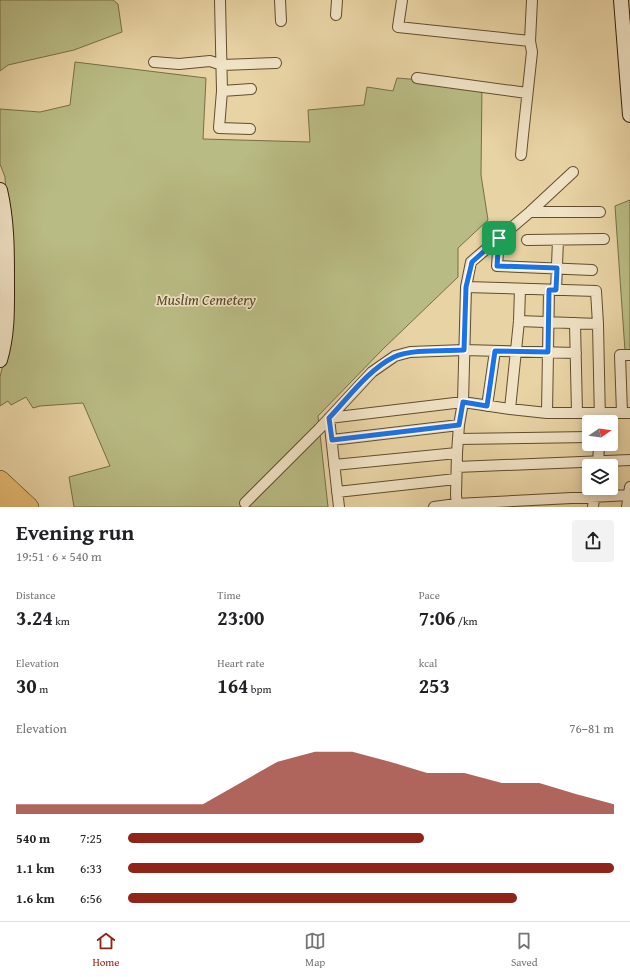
<!DOCTYPE html>
<html lang="en">
<head>
<meta charset="utf-8">
<style>
	:root { --surface:#fff; --page:#f2f2f2; --text:#202124; --muted:#757577; --line:#e0e0e0; --accent:#8f2418 }
	body { margin:0; font-family:"Gentium Book Plus",serif; background:var(--page); color:var(--text); height:100vh; display:flex; flex-direction:column; font-size:15px; white-space:nowrap }
	* { box-sizing:border-box; margin:0 }
	p { font-size:13px; color:var(--muted) }
	.icon { flex:none; width:22px; height:22px; fill:none; stroke:currentColor; stroke-width:2; stroke-linecap:round; stroke-linejoin:round }
	.map { position:relative; height:507px; overflow:hidden }
	.side { display:flex; flex-direction:column; background:var(--surface); flex:1 }
	.side>* { flex:none }
	.needle { width:26px; rotate:77deg }
	.fabs { position:absolute; left:582px; top:415px; display:grid; gap:8px }
	.fabs a { display:grid; place-items:center; width:36px; height:36px; border-radius:4px; background:var(--surface); box-shadow:0 2px 10px #0003; font-size:20px }
	.pin { position:absolute; display:grid; place-items:center; width:34px; height:34px; color:#fff; margin:-17px; border-radius:8px; box-shadow:0 2px 6px #0006 }
	.round { display:grid; place-items:center; flex:none; width:42px; height:42px; border-radius:4px; background:var(--page) }
	.headline { display:flex; align-items:center; justify-content:space-between; height:68px; padding:0 16px }
	h1 { font-size:22px; font-weight:600; line-height:30px }
	.figures { display:grid; grid-template-columns:repeat(3,1fr); gap:6px; height:68px; padding:4px 16px }
	.figures div { display:grid; align-content:center }
	.figures b { font-size:20px; font-weight:600 }
	.figures small { font-size:11px; font-weight:400 }
	.figures p { font-size:11px }
	.chart { height:112px; padding:8px 16px }
	.chart p { display:flex; justify-content:space-between }
	.chart svg { width:100%; height:72px; margin-top:4px; fill:var(--accent); opacity:.7 }
	ul { padding:0 16px; list-style:none; font-size:13px }
	li { display:grid; grid-template-columns:64px 48px 1fr; align-items:center; height:30px }
	li i { height:10px; border-radius:5px; background:var(--accent) }
	.tab-bar { display:flex; justify-content:space-around; align-items:center; height:56px; border-top:1px solid var(--line); background:var(--surface); font-size:11px; color:var(--muted) }
	.tab-bar a { display:grid; justify-items:center; gap:2px }
	.tab-bar .active { color:var(--accent) }
	.map>svg:first-child { display:block }
	.green { fill:#b9bb84; stroke:#776e45 }
	.lines { fill:none; stroke-linecap:round; stroke-linejoin:round }
	.street-casing { stroke:#624d2e; stroke-width:12 }
	.secondary-casing { stroke:#352006; stroke-width:16 }
	.highway-casing { stroke:#352006; stroke-width:20 }
	.street { stroke:#f0e2c4; stroke-width:10 }
	.secondary { stroke:#f0e2c4; stroke-width:14 }
	.highway { stroke:#e4ba72; stroke-width:19 }
	.route-casing { stroke:#fff; stroke-width:8 }
	.route { stroke:#1a73e8; stroke-width:5 }
	.labels { text-anchor:middle; stroke-width:3.5; stroke-linejoin:round; paint-order:stroke }
	.park-label { font-size:15px; font-style:italic; fill:#564726; stroke:#f0e2c4 }
</style>
</head>
<body>
<div class="map">
<svg width="630" height="507" viewBox="0 0 630 507">
	<rect width="100%" height="100%" fill="#e8d3a4"/>
	<filter id="stains"><feTurbulence type="fractalNoise" baseFrequency=".005" numOctaves="4"/><feColorMatrix values="0 0 0 0 .2 0 0 0 0 .09 0 0 0 0 .02 0 0 0 .5 -.17"/></filter>
	<radialGradient id="worn" r=".72"><stop offset=".6" stop-color="#630" stop-opacity="0"/><stop offset="1" stop-color="#630" stop-opacity=".3"/></radialGradient>
	<path class="green" d="M0,0H113L118,4L122,32L74,50L8,65L0,71Z
		M75,62L206,78L203,139L310,142L308,110L364,105L367,87L393,91L397,78L482,85L481,175L488,220L458,248V277L383,349L318,416L328,507H74L69,477L110,466L83,403L40,406L33,408L26,397L11,405L8,401L0,406V377L10,335L12,301L5,177L0,164V109L40,112L70,105Z
		M630,200V351H625L615,206Z"/>
	<g class="lines">
		<g class="street-casing">
			<path id="street" d="M220,0L222,91L219,128L250,129
				M280,0L281,21
				M402,0L398,27L530,41
				M336,15L337,0
				M154,62L179,64L210,61L222,65L276,63
				M417,78L527,93
				M222,91L251,89
				M521,155L523,135L532,52L530,41L532,0
				M530,212H600
				M499,238L497,266L592,270
				M527,240L604,239
				M466,287L596,291L598,324L600,422
				M556,290L558,240
				M519,321L598,324
				M575,323L577,413
				M487,406L495,351
				M510,409L519,321L520,289
				M547,413L549,290
				M622,413L620,355H630
				M459,439L589,437
				M332,440L459,425
				M334,465L457,453
				M598,466L599,444
				M457,467L630,460
				M337,492L456,479
				M245,503L319,429L372,372L395,356L410,352L464,350L576,353
				M339,507L329,418L463,402L510,409L547,413H630
				M434,507L456,504L630,495
				M457,507L456,495L457,453L459,425L463,402L466,287L471,262L530,212L573,172
				M593,507L595,488
				M627,507L630,487"/>
		</g>
		<g class="secondary-casing">
			<path id="secondary" d="M621,0L630,115
				M0,190C7,220 7,250 7,280C7,307 8,333 0,360"/>
		</g>
		<g class="highway-casing">
			<path id="highway" d="M0,480L29,507
				M0,500L7,507"/>
		</g>
		<use href="#street" class="street"/>
		<use href="#secondary" class="secondary"/>
		<use href="#highway" class="highway"/>
	</g>
	<g class="lines">
		<g class="route-casing">
			<path id="route" d="M499,238L497,266L557,268L556,290H549L548,352L495,351L487,406L463,402L459,425L332,440L329,418C349,397 368,370 394,357C410,349 446,351 464,350L466,287L472,262Z"/>
		</g>
		<use href="#route" class="route"/>
	</g>
	<g class="labels">
		<g class="park-label">
			<text x="206" y="305">Muslim Cemetery</text>
		</g>
	</g>
	<rect width="100%" height="100%" filter="url(#stains)"/>
	<rect width="100%" height="100%" fill="url(#worn)"/>
</svg>
<div class="fabs">
<a><svg class="needle" viewBox="-14 -14 28 28"><path d="M0-13l5 13h-10z" fill="#e53935"/><path d="M0 13l5-13h-10z" fill="#757577"/></svg></a>
<a><svg class="icon" aria-label="layers" viewBox="0 0 24 24"><path d="M12 4l9 5-9 5-9-5zM3 14l9 5 9-5"/></svg></a>
</div>
<div class="pin" style="left:499px;top:238px;background:#1e9e55"><svg class="icon" aria-label="arrive" viewBox="0 0 24 24"><path d="M6 21V4h12l-3 4 3 4H6"/></svg></div>
</div>
<section class="side">
<div class="headline"><div><h1>Evening run</h1><p>19:51 · 6 × 540 m</p></div><a class="round"><svg class="icon" aria-label="share" viewBox="0 0 24 24"><path d="M12 15V3M7 8l5-5 5 5M5 13v7h14v-7"/></svg></a></div>
<div class="figures">
<div><p>Distance</p><b>3.24<small> km</small></b></div>
<div><p>Time</p><b>23:00</b></div>
<div><p>Pace</p><b>7:06<small> /km</small></b></div>
</div>
<div class="figures">
<div><p>Elevation</p><b>30<small> m</small></b></div>
<div><p>Heart rate</p><b>164<small> bpm</small></b></div>
<div><p>kcal</p><b>253</b></div>
</div>
<div class="chart"><p><span>Elevation</span>76–81 m</p>
<svg viewBox="0 0 160 44" preserveAspectRatio="none"><path d="M0 44V38L10 38L20 38L30 38L40 38L50 38L60 25L70 12L80 6L90 6L100 12L110 19L120 19L130 25L140 25L150 32L160 38V44z"/></svg>
</div>
<ul>
<li><b>540 m</b>7:25<i style="width:61%"></i></li>
<li><b>1.1 km</b>6:33<i style="width:100%"></i></li>
<li><b>1.6 km</b>6:56<i style="width:80%"></i></li>
</ul>
</section>
<nav class="tab-bar">
<a class="active"><svg class="icon" aria-label="home" viewBox="0 0 24 24"><path d="M3 11l9-7 9 7M6 9v11h12V9"/></svg>Home</a>
<a><svg class="icon" aria-label="map" viewBox="0 0 24 24"><path d="M3 6l6-2 6 2 6-2v14l-6 2-6-2-6 2zM9 4v14M15 6v14"/></svg>Map</a>
<a><svg class="icon" aria-label="saved" viewBox="0 0 24 24"><path d="M7 4h10v16l-5-4-5 4z"/></svg>Saved</a>
</nav>
</body>
</html>
